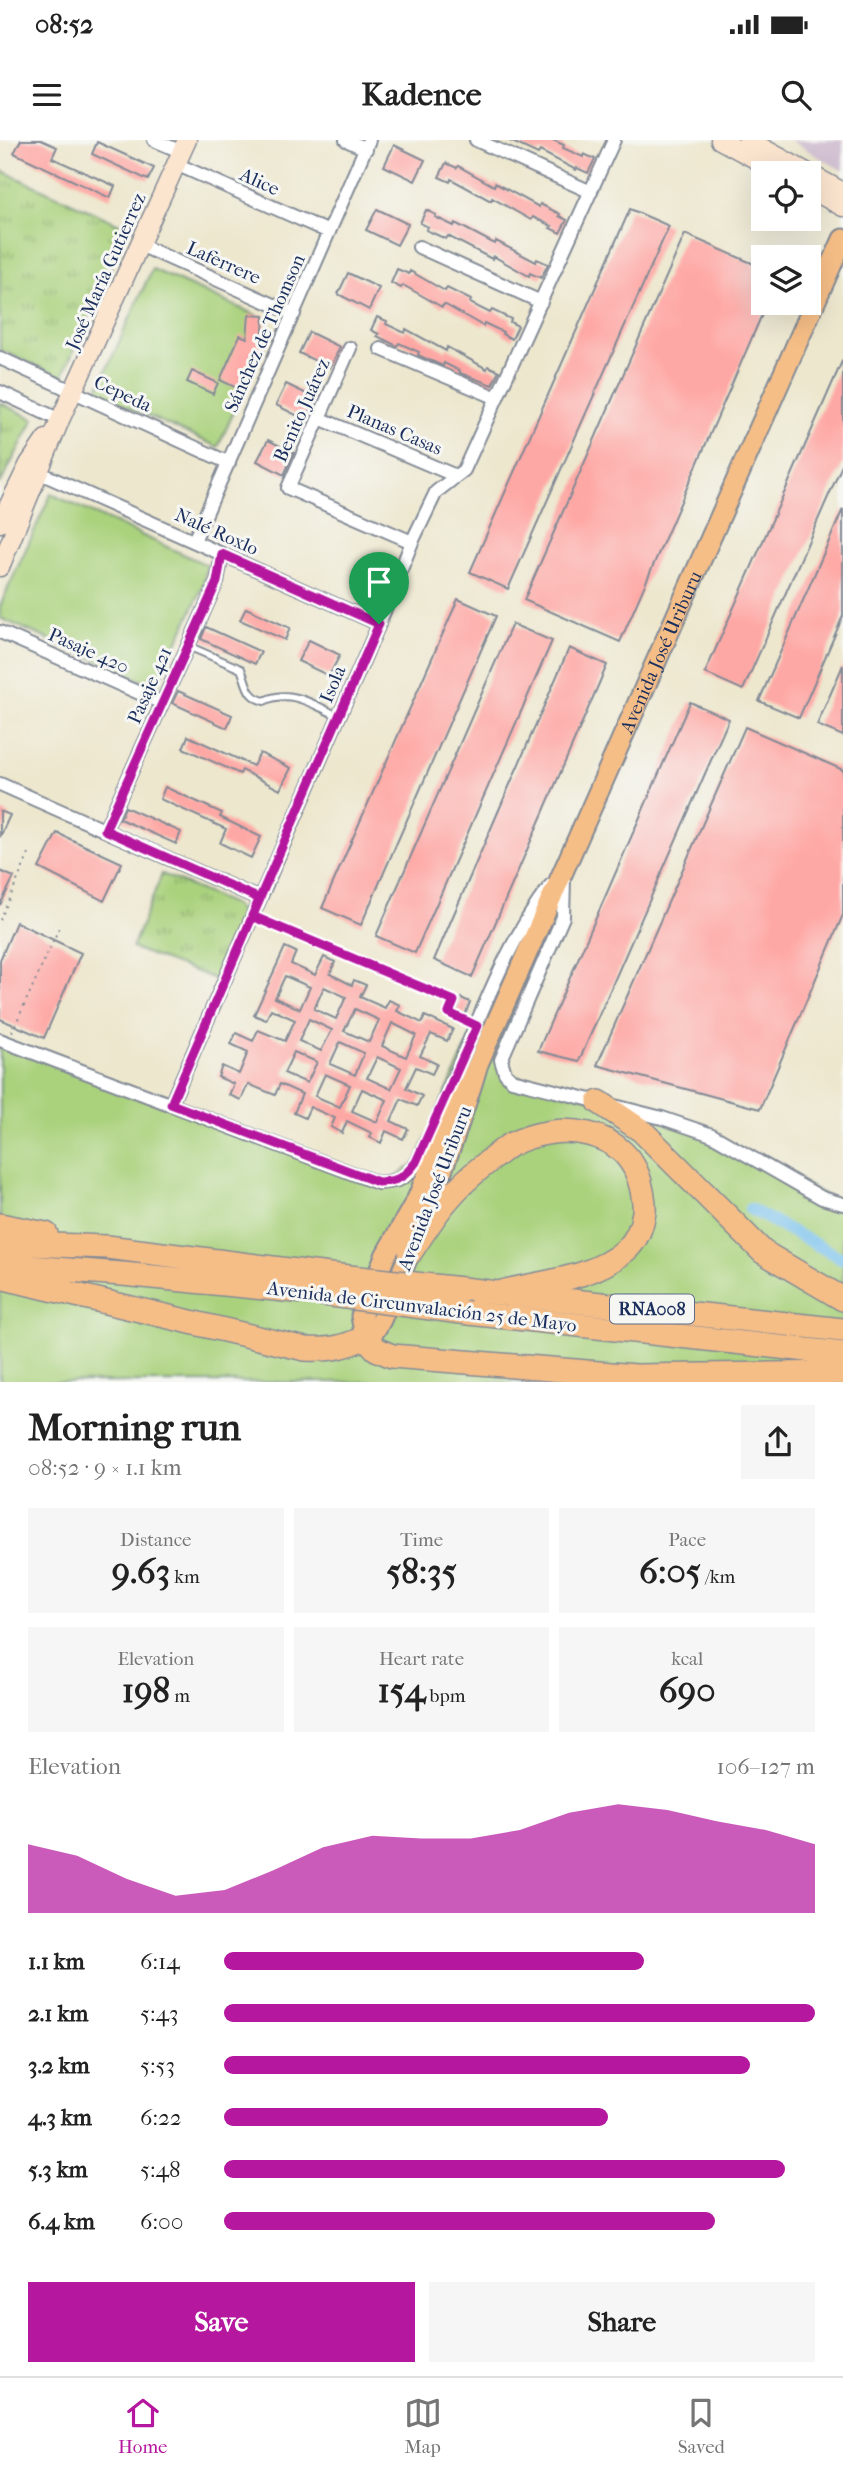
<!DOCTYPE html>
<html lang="en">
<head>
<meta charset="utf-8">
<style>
	:root { --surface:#fff; --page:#f6f6f6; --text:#222; --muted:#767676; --line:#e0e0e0; --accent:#b5179e }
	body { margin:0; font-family:"IM FELL French Canon",serif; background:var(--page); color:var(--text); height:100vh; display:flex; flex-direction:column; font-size:26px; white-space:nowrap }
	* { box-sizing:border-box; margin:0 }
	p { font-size:23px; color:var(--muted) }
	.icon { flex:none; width:38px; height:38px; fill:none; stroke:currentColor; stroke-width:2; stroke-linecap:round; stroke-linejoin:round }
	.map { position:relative; height:1242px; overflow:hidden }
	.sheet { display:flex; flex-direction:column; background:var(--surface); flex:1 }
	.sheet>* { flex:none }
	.fabs { position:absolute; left:751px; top:21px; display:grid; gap:14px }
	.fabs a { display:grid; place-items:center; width:70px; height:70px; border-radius:0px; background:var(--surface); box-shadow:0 7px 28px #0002; font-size:35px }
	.pin { position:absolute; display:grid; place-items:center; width:60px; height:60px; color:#fff; margin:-72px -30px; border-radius:50% 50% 50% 0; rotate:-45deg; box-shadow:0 0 7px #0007 }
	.pin .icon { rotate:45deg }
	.round { display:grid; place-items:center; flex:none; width:74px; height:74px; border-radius:0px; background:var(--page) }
	.headline { display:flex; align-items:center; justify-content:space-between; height:119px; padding:0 28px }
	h1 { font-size:38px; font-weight:800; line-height:52px }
	.stats { display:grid; grid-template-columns:repeat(3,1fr); gap:10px; height:119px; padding:7px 28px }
	.stats div { display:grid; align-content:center; border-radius:0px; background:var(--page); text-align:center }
	.stats b { font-size:35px; font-weight:800 }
	.stats small { font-size:19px; font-weight:400 }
	.stats p { font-size:19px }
	.chart { height:196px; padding:14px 28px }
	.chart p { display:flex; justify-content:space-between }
	.chart svg { width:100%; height:126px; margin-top:7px; fill:var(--accent); opacity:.7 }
	.cta { display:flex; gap:14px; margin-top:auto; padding:14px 28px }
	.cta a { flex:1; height:80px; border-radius:0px; background:var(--accent); color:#fff; font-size:28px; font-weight:800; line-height:80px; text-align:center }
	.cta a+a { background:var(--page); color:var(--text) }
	ul { padding:0 28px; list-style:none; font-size:23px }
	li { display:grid; grid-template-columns:112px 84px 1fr; align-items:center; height:52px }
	li i { height:18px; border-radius:9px; background:var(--accent) }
	.status { display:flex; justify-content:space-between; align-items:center; height:49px; padding:0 35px; background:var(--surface); direction:ltr }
	.status svg { height:19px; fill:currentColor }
	header { display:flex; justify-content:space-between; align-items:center; height:91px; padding:0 28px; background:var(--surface); font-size:32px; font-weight:800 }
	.menu { display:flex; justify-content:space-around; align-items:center; height:98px; border-top:2px solid var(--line); background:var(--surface); font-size:19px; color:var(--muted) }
	.menu a { display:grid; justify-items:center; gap:4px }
	.menu .selected { color:var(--accent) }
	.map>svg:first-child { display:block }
	.industrial { fill:#cfbdd0 }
	.grass { fill:#aad27d; stroke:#62806e; stroke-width:2 }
	.park { fill:url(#park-tufts); stroke:#62806e; stroke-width:2 }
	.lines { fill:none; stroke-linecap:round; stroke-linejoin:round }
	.canal { stroke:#74c0ee; stroke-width:12 }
	.building { fill:#fea8a5; fill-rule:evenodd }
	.lane-casing { stroke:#848b96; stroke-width:10 }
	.street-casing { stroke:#848b96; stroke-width:16 }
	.secondary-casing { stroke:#848b96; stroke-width:21 }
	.primary-casing { stroke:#848b96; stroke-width:23 }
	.highway-casing { stroke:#848b96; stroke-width:26 }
	.path { stroke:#848b96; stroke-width:2; stroke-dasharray:2 5; stroke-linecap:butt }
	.lane { stroke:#fff; stroke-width:6 }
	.street { stroke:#fff; stroke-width:12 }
	.secondary { stroke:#fbe5cf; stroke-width:18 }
	.primary { stroke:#f6be87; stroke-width:19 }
	.highway { stroke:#f6be87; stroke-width:23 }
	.highway-bridge-casing { stroke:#848b96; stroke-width:26; stroke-linecap:butt }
	.highway-bridge { stroke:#f6be87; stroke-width:23 }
	.route-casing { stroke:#fff; stroke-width:14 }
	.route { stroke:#b5179e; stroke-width:9 }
	.labels { text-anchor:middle; stroke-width:6; stroke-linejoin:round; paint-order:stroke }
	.shield { fill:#f6f6f2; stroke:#5d6b8a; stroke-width:2 }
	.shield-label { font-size:18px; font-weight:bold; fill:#1b2f5e }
	.street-label { font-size:19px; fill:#1b2f5e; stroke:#f6f6f2 }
</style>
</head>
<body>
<div class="status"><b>08:52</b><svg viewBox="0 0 49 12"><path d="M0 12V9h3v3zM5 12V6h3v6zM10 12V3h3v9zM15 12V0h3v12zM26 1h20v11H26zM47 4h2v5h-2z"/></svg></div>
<header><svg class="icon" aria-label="menu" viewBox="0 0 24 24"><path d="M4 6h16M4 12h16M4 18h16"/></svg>Kadence<svg class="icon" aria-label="search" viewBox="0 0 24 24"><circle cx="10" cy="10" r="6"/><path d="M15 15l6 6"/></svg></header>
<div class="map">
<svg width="843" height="1242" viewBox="0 0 843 1242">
	<defs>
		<pattern id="park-tufts" width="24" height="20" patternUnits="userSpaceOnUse" patternTransform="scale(1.75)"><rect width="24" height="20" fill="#aad27d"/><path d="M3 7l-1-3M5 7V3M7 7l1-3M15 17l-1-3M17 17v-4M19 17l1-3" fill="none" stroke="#8aab6a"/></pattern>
	</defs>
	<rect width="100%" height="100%" fill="#f6f6f2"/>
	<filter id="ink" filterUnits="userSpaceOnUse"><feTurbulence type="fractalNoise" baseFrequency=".0143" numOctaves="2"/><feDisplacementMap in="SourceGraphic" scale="14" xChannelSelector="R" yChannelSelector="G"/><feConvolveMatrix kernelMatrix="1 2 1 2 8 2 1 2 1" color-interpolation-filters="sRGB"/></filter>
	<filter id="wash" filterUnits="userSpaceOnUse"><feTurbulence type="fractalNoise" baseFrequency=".00686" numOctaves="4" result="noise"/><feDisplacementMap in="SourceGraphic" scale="28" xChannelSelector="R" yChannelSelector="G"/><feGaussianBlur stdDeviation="1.57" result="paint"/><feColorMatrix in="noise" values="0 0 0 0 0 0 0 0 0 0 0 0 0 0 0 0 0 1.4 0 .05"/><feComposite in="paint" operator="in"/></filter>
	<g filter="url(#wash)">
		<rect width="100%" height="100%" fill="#ede7ce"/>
		<path class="industrial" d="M790,0H843V31Z"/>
		<path class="grass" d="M152,129L258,176L264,205L218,307L96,253Z
			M51,354L207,425L203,446L157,547L0,478V466Z
			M564,728L563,777L501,920L505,933L712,995L843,1064V1242H0V900L390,1042L416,1022L501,828Z"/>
		<path class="park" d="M0,30L128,88L62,237L0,210Z
			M0,263L34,279L0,344Z
			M162,734L235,765L245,779L218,840L132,808Z"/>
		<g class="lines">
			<path class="canal" d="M750,1069L843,1119"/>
		</g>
		<g id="blocks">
			<path class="building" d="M21,0H41L57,7L52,18L115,46L110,58L14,13Z
				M508,0H553L564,5L563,8L583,17L584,14L595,19L588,33L577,28L576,30L540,11L538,14Z
				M97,2L154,28L148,40L92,14Z
				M394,5L425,20L415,41L384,26Z
				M446,23L457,28L458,26L494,46L495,43L539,67L540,64L560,74L559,76L567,80L560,93L550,88L552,86L533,77L531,80L492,58L491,61L451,39L450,42L439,37Z
				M377,69L408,84L397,105L366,90Z
				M630,69L669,86L508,449L470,432Z
				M426,70L436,75L435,77L454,86L455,83L495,104L496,101L536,122L537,119L548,124L541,138L530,133L529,136L493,116L492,119L448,96L446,99L426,90L428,87L420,83Z
				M685,94L763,128V163H767L620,502L524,460Z
				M397,129L409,134L410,131L445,151L447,148L471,160L470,163L490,173L492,170L511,179L510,182L518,186L512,199L502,194L503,192L484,183L483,186L444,164L442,167L403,145L401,148L391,143Z
				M348,133L379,148L369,170L338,154Z
				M249,175L264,176L262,204L264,205L243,251L220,240L240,195L247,198Z
				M377,177L387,181L386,184L405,193L406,189L446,211L447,207L487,229L488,226L499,231L492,245L460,233V231L444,223L443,226L429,220L418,215L419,212L399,203L397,206L377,196L379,194L371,190Z
				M309,192L340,207L330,228L299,213Z
				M843,219V323L743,550L705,533Z
				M192,231L218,243L213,254L187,242Z
				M286,244L317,259L306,280L276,265Z
				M268,300L294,313L284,335L257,321Z
				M843,369V476L799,578L759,561Z
				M458,459L496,476L361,785L322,768Z
				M246,468L290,488L285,500L240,480Z
				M512,484L552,501L415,813L376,796Z
				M206,487L261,512L255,524L201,499Z
				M309,500L340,515L329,536L298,521Z
				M569,508L607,525L472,837L434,820Z
				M843,525V596L817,585Z
				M178,551L232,575L227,588L172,563Z
				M690,562L729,579L579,921L538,911Z
				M745,587L843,630V775L760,969L597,925Z
				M188,596L253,626L260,613L291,628L280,650L242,630L240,634L183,608Z
				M165,647L222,673L220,677L261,697L251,718L220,703L226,689L160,659Z
				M125,667L181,692L176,704L120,679Z
				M0,671L10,675L0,697Z
				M57,693L122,723L104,761L39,728Z
				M0,731L14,737L0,765Z
				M16,782L81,813L44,898L0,879V820Z
				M285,807L296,812L291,824L315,835L324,817L335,822L330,834L352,845L354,840L366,845L360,857L385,868L389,860L400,865L397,871L422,883L425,876L453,889L447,901L431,894L420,916L437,924L432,934L416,927L406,948L422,956L417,966L401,959L391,981L408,989L403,999L386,991L381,1003L369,997L372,993L347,981L342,993L331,987L335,978L310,967L305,978L294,973L302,954L280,944L275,955L248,944L241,960L229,955L234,944L218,937L222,926L239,934L248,912L231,904L236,893L253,901L258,890L285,901L295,880L271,869L266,880L254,875ZM285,836L310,847L300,869L275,858ZM324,847L346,857L336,879L314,869ZM355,869L379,880L369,902L344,891ZM309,879L332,890L321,911L299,901ZM392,883L416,895L406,917L382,906ZM340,902L364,913L355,935L330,924ZM294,912L317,922L307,943L284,933ZM377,917L401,928L391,949L367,938ZM325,934L350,945L340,967L315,956ZM362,949L387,960L377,982L352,971Z
				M461,858L470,862L465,875L456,872Z"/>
		</g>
	</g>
	<g filter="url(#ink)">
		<use href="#blocks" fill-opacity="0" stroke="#848b96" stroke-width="2"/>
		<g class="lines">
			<g class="lane-casing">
				<path id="lane" d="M188,506L241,529C248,545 246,556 264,561C292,548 313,565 339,576"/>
			</g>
			<g class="street-casing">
				<path id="street" d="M154,0L182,12
					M346,0L366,9
					M476,0L591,52
					M176,24L329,92
					M140,105L294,174
					M419,107L541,162
					M350,208L288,348L412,402
					M381,209L497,258
					M0,218L229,323
					M0,252L60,280
					M319,278L456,336
					M40,333L379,484
					M194,401L369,0
					M0,492L162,563
					M0,644L260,759
					M105,690L217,442L222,414
					M564,739L563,777L501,920L505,933L512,940L662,978L712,995L822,1058L843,1064
					M0,900L378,1043C386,1042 397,1042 404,1037C424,1023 439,974 448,951C479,881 504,805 551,745
					M171,964L379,484L412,402L436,352L464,330L614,0"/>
			</g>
			<g class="secondary-casing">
				<path id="secondary" d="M720,0L781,33
					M748,0L843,52
					M808,48L843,67
					M0,383L29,324L46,299
					M0,427L60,280L187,0"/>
			</g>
			<g class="primary-casing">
				<g id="primary">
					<path id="s1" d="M478,924C452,1012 418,1096 381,1180L375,1190L365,1197L361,1176L385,1116L417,1059L453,975L478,924L843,99"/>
				</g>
			</g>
			<g class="highway-casing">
				<path id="highway" d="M599,962L642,991L763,1112L843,1159
					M0,1085L46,1094
					M0,1103L107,1107L321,1134
					M410,1113C436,1073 451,1050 489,1021C496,1016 503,1009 510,1005C557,980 628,987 641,1046C643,1055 645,1063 644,1072C642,1087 637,1100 626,1110C591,1140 544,1141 502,1152
					M0,1125L122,1134L316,1153
					M0,1137L305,1209C329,1210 344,1208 365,1197L376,1209L392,1216L636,1236L843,1233
					M462,1149L843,1190
					M469,1173L843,1214"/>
			</g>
			<path class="path" d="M0,780L29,714
				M262,780L454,861L449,873L463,880
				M12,892L59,788"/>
			<use href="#lane" class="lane"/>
			<use href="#street" class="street"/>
			<use href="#secondary" class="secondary"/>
			<use href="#primary" class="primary"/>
			<use href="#highway" class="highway"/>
			<g class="highway-bridge-casing">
				<path id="highway-bridge" d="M321,1134L462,1149
					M316,1153L469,1173"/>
			</g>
			<use href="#highway-bridge" class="highway-bridge"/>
		</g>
	</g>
	<g class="lines" filter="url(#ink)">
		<g class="route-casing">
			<path id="route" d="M379,484L222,414L217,442L105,690L260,759L171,964L378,1042C397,1042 405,1037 416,1022L477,886L449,873L454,861L252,776L379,484"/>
		</g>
		<use href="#route" class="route"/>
	</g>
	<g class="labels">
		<rect class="shield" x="610" y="1154.5" width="84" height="29" rx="5"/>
		<g class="shield-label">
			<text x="652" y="1175">RNA008</text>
		</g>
		<g class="street-label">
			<text transform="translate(260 41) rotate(24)" y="7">Alice</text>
			<text transform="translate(224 122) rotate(24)" y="7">Laferrere</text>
			<text transform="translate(105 131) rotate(-66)" y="7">José María Gutierrez</text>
			<text transform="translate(264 193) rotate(-66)" y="7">Sánchez de Thomson</text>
			<text transform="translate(123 253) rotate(25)" y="7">Cepeda</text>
			<text transform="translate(301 270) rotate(-66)" y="7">Benito Juárez</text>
			<text transform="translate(395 289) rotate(23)" y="7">Planas Casas</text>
			<text transform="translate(217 391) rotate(24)" y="7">Nalé Roxlo</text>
			<text transform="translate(89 510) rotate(24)" y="7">Pasaje 420</text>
			<text dy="7" stroke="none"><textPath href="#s1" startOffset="1048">Avenida José Uriburu</textPath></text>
			<text transform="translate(332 544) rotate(-67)" y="7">Isola</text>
			<text transform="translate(149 545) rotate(-66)" y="7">Pasaje 421</text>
			<text transform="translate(434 1048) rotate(-69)" y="7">Avenida José Uriburu</text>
			<text transform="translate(422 1166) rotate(7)" y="7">Avenida de Circunvalación 25 de Mayo</text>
		</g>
	</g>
</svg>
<div class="fabs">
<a><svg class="icon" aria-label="locate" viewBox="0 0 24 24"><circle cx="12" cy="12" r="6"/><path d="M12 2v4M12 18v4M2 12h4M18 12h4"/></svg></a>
<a><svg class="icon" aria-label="layers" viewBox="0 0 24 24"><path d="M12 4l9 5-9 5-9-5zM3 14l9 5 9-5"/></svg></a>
</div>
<div class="pin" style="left:379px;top:484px;background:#1e9e55"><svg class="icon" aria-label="arrive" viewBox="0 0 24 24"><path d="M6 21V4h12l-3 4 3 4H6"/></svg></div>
</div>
<section class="sheet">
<div class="headline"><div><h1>Morning run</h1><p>08:52 · 9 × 1.1 km</p></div><a class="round"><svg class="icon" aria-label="share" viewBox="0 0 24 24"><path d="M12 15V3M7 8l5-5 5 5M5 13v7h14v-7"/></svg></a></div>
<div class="stats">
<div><p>Distance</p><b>9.63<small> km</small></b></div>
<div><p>Time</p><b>58:35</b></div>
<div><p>Pace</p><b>6:05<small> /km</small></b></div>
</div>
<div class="stats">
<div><p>Elevation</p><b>198<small> m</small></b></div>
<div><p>Heart rate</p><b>154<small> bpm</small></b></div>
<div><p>kcal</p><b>690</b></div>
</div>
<div class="chart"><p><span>Elevation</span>106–127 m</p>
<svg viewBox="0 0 160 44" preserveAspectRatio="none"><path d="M0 44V20L10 24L20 32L30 38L40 36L50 29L60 21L70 17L80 18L90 18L100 15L110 9L120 6L130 8L140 12L150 15L160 20V44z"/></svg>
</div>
<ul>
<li><b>1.1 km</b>6:14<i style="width:71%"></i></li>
<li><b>2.1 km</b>5:43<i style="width:100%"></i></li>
<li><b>3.2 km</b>5:53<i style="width:89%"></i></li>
<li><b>4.3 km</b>6:22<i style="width:65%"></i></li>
<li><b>5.3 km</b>5:48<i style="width:95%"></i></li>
<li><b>6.4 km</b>6:00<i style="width:83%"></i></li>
</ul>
<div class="cta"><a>Save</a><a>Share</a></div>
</section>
<nav class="menu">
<a class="selected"><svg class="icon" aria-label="home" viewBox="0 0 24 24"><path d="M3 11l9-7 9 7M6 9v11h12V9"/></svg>Home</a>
<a><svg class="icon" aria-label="map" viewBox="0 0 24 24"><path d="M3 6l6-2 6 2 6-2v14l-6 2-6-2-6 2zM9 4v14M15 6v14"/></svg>Map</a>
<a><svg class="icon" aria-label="saved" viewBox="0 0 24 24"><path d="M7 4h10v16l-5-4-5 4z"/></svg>Saved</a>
</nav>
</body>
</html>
